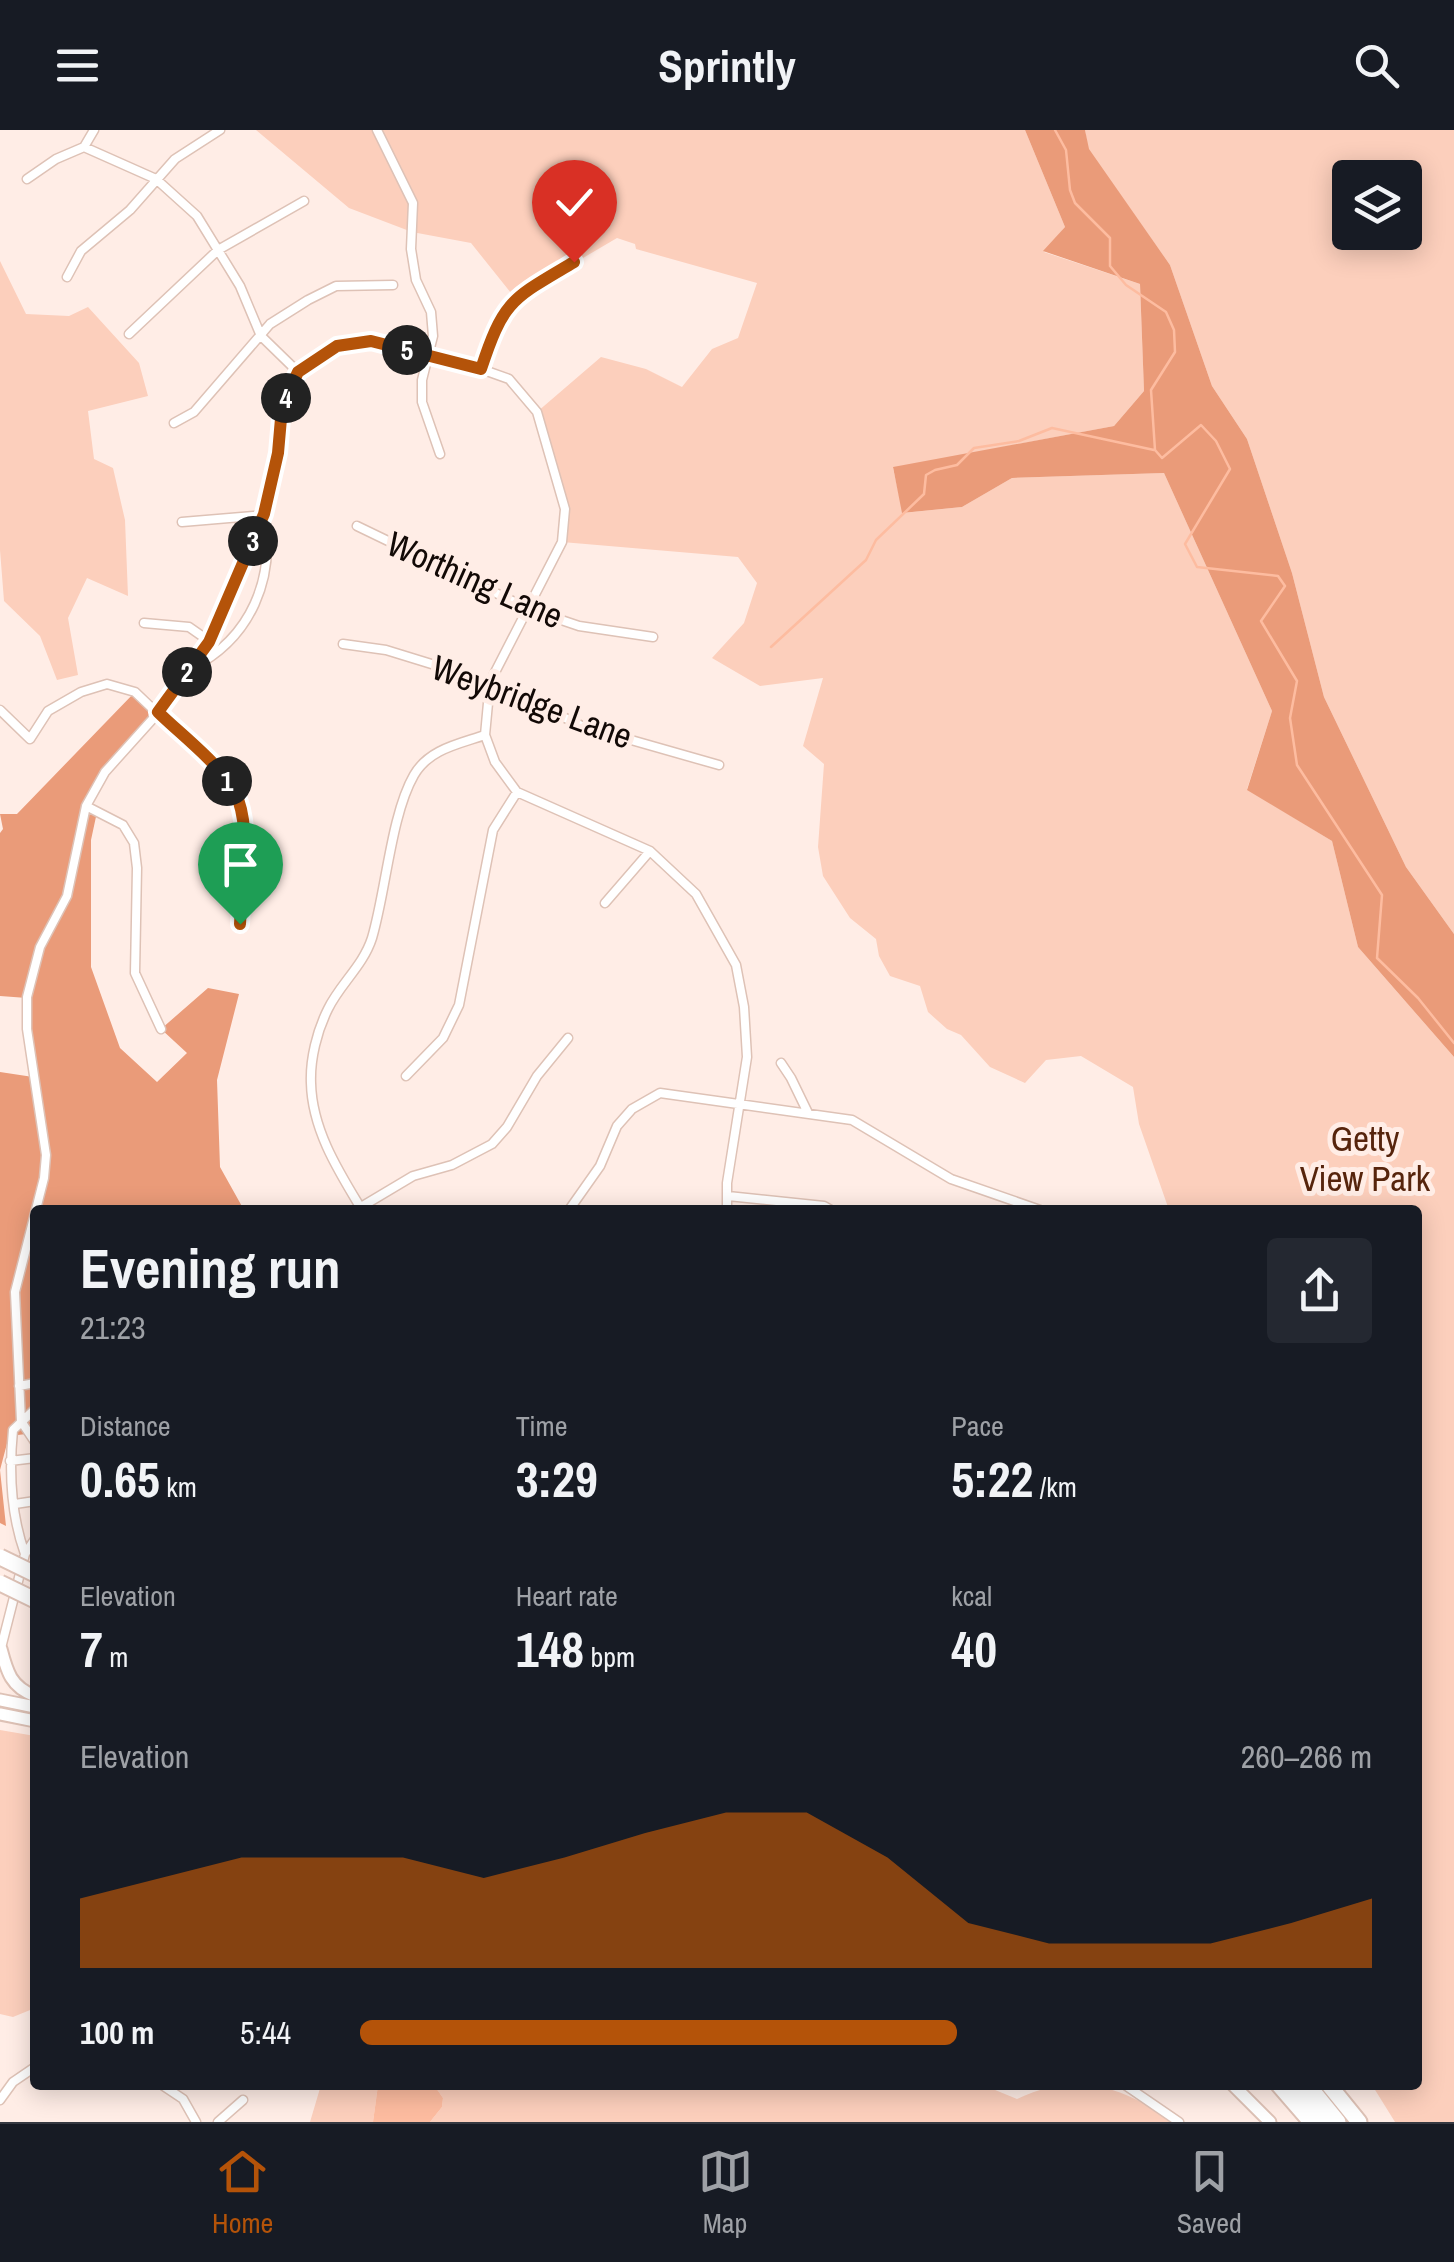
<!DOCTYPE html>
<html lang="en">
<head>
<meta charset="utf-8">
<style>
	:root { --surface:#171b24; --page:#242831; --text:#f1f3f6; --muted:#9ea1a6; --line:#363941; --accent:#b45309 }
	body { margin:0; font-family:"Archivo Narrow",sans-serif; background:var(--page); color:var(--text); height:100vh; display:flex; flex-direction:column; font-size:38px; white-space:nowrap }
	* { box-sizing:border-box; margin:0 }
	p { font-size:32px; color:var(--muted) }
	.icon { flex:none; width:55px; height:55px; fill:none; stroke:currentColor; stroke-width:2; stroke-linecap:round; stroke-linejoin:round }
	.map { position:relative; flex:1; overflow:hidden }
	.details { position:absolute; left:30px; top:1075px; width:1392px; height:885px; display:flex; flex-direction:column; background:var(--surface); border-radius:10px; box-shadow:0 5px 25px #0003 }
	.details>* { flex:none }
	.buttons { position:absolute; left:1332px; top:30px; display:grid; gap:20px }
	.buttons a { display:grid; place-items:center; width:90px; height:90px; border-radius:10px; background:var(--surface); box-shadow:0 5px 25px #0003; font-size:50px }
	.pin { position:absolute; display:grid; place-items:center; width:85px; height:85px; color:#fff; margin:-102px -42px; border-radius:50% 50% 50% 0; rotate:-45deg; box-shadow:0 0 10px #0007 }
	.pin .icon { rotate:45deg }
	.km { position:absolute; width:50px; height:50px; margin:-25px; border-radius:50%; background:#222; color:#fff; font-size:28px; line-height:50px; text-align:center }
	.round { display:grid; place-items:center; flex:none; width:105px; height:105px; border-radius:10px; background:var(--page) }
	.headline { display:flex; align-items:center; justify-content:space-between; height:170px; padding:0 50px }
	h1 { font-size:55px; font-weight:700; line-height:75px }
	.metrics { display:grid; grid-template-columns:repeat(3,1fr); gap:15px; height:170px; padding:10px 50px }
	.metrics div { display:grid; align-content:center }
	.metrics b { font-size:50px; font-weight:700 }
	.metrics small { font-size:28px; font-weight:400 }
	.metrics p { font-size:28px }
	.chart { height:280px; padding:20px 50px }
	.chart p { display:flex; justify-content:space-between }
	.chart svg { width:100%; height:180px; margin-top:10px; fill:var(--accent); opacity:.7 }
	ul { padding:0 50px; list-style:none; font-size:32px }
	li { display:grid; grid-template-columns:160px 120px 1fr; align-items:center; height:75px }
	li i { height:25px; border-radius:12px; background:var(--accent) }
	header { display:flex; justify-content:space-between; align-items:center; height:130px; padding:0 50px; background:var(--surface); font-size:45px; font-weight:700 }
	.menu { display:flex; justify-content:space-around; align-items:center; height:140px; border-top:2px solid var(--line); background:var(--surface); font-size:28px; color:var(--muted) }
	.menu a { display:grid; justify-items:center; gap:5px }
	.menu .active { color:var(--accent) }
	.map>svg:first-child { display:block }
	.green { fill:#fccfbc; fill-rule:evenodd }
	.forest { fill:#ea9b79 }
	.water { fill:#fdbca0 }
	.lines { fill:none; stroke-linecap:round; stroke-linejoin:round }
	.stream { stroke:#fdbca0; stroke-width:2.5 }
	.street-casing { stroke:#dec2b6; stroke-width:11 }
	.secondary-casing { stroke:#dec2b6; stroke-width:15 }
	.highway-casing { stroke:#dec2b6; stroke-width:19 }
	.street { stroke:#fff; stroke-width:8 }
	.secondary { stroke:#fff; stroke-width:11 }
	.highway { stroke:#fff; stroke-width:15 }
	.highway-bridge-casing { stroke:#dec2b6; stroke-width:19; stroke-linecap:butt }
	.highway-bridge { stroke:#fff; stroke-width:15 }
	.route-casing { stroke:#fff; stroke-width:20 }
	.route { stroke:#b45309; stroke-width:12 }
	.labels { text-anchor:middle; stroke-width:10; stroke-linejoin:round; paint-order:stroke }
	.street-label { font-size:35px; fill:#120906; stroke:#ffede6 }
	.park-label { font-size:35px; fill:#56240c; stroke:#ffede6 }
</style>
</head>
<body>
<header><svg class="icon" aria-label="menu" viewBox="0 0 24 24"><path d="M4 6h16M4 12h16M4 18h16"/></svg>Sprintly<svg class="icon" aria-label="search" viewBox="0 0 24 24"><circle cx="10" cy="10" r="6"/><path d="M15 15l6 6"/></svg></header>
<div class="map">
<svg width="1454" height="1992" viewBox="0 0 1454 1992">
	<rect width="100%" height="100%" fill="#ffede6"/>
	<path class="green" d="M256,0H1025L1065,97L1044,122L1140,154L1144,261L1114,296L893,338L903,383L962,377L1012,348L1164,343L1272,581L1247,659L1332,711L1358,817L1454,927V1992H1395L1372,1955H1418V1080H1169L1139,994L1133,957L1081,926L1046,930L1025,953L990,937L961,905L947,899L928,882L920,856L890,846L879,826L876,809L850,788L823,746L818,717L824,634L803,616L823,548L760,556L712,528L744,493L757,453L738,427L562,412L565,378L537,282L601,227L646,239L682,257L712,219L738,208L757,153L636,119L635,114L617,108L515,168L471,113L412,102L349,78Z
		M1085,0H1454V804L1406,737L1324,567L1292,443L1247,309L1212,256L1170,135L1088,19ZM1350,48H1405V102H1350Z
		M0,131L26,184L69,186L88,177L139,233L148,266L88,281L94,329L113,338L125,390L128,466L87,448L68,488L78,545L57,550L40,506L4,471L0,420Z
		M0,1600L35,1606V1878L13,1887L0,1884Z
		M321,1955H378L373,1992H310Z
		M434,1955H983L1017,1969C1087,1937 1118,1961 1181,1992H430L442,1977L443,1968Z"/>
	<path class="forest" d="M1025,0H1085L1089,19L1170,135L1212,256L1247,309L1292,443L1324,567L1406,737L1454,804V927L1358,817L1332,711L1247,660L1272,581L1164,343L1012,348L962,377L902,383L893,337L1114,296L1144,261L1140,154L1043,121L1065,97Z
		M135,562L158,583L105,642L87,675L97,682L91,710V837L120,918L157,952L187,923L161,899L208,858L239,864L217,950L220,1037L244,1080H35V1303L9,1306L0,1340L6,1396L0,1393V942L33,947L27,868L0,866V703L3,699L0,684H17Z"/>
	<path class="water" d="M378,1955H434L443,1968L442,1977L430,1992H373Z"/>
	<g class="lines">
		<path class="stream" d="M1055,0L1066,20L1070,60L1075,73L1110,108V136L1126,155L1166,182L1174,200L1175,222L1151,260L1155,320L1162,328L1201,295L1216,311L1230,339L1185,414L1197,437L1278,446L1285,456L1261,491L1297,551L1290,588L1297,635L1382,765L1377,828L1418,868L1454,913
			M771,517L866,430L876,410L924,364L926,345L935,340L957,335L974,318L1019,311L1052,298L1154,320"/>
		<g class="street-casing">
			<path id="street" d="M377,0L413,73L411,119L416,150L431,182L433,206L422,250V272L440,324
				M84,17L94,0
				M27,49L56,29L84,17L156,49L197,86L240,156L261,206L298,242
				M67,147L81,121L130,80L175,29L220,0
				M129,204L218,120L304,71
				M481,239C503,170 513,169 573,132
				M174,293L194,282L270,194L308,170L336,156L393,155
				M182,392L264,385C276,448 251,508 192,538
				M357,396L529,479L579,496L653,507
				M144,493L189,497L209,511
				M343,514L386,520L490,552L582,596L719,635
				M0,580L30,609L48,581L81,562L107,554L135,562L222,645L237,666L244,695L240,794
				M86,676L123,695L134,713L137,738L135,843L161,899
				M605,773L650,721
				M781,933L791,948L808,983
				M406,946L443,908L459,875L493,700L517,662
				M728,1066L824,1076L831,1080
				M361,1077L413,1046L452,1035L492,1014L507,997L537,946L568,908
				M362,1080C339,1042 312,1000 311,953C310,929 317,901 328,879C340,854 363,836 372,808C386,761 391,685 414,645C429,619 459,614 485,605
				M569,1080L600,1036L617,996L632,979L660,963L852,990L951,1049L1040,1080
				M19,1256L35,1253
				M35,1312L21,1291L15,1162L44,1048L46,1025L27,899V867L40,817L67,766L86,676L105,642L158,583L209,511L264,385L278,323L283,277L298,242L337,216L371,211L481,239L509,249L537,282L565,379L562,412L490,552L485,605L495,632L517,662L650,721L696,764L736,835L744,877L747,927L727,1053V1080
				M10,1331L35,1328
				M15,1374L35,1371
				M25,1424C11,1385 9,1340 13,1300L35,1279
				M0,1522L25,1424L35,1409
				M162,1955L183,1969L196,1992
				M1125,1955L1179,1992
				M0,1970L13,1952L35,1937
				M218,1992L243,1970"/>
		</g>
		<g class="secondary-casing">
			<path id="secondary" d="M1,1519C7,1542 11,1557 35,1566
				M0,1570L35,1577
				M0,1584L35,1591
				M1233,1955L1270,1992"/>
		</g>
		<g class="highway-casing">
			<path id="highway" d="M1279,1955L1311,1992
				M1294,1955L1325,1992
				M1308,1955L1338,1992
				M1329,1955L1359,1992"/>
		</g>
		<use href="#street" class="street"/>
		<use href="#secondary" class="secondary"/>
		<use href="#highway" class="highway"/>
		<g class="highway-bridge-casing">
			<path id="highway-bridge" d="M0,1427L35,1444
				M0,1453L35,1470"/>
		</g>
		<use href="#highway-bridge" class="highway-bridge"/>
	</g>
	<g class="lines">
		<g class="route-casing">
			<path id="route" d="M240,794C242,755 251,706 238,669C227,639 181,605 158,582L209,512L264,384L278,323L282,277L298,242L337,216L371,211L481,239C504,169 512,169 574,132"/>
		</g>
		<use href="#route" class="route"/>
	</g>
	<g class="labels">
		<g class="street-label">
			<text transform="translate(475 450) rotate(24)" y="12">Worthing Lane</text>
			<text transform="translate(532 572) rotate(20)" y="12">Weybridge Lane</text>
		</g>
		<g class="park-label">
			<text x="1365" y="1021">Getty<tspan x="1365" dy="40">View Park</tspan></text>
		</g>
	</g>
</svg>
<div class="buttons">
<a><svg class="icon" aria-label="layers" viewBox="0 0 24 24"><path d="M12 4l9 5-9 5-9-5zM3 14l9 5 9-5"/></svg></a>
</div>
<div class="pin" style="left:240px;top:794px;background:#1e9e55"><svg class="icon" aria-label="arrive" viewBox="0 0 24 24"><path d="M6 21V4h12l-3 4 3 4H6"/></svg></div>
<div class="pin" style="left:574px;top:132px;background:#d93025"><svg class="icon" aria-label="check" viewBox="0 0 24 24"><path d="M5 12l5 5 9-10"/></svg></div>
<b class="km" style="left:227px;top:651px">1</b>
<b class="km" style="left:187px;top:542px">2</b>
<b class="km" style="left:253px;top:411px">3</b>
<b class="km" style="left:286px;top:268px">4</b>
<b class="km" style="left:407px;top:220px">5</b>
<section class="details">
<div class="headline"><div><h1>Evening run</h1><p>21:23</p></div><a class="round"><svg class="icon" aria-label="share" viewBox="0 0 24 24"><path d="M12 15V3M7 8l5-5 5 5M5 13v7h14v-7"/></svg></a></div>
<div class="metrics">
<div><p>Distance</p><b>0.65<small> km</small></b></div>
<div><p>Time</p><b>3:29</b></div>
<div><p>Pace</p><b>5:22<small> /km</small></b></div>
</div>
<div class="metrics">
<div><p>Elevation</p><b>7<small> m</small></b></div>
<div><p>Heart rate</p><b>148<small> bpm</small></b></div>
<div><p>kcal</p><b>40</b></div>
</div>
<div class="chart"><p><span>Elevation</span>260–266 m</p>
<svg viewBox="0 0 160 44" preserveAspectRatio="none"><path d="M0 44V27L10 22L20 17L30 17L40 17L50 22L60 17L70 11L80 6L90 6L100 17L110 33L120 38L130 38L140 38L150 33L160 27V44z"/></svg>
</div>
<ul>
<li><b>100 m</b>5:44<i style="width:59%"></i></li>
</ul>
</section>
</div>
<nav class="menu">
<a class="active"><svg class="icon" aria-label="home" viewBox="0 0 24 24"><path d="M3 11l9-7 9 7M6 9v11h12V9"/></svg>Home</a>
<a><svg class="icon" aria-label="map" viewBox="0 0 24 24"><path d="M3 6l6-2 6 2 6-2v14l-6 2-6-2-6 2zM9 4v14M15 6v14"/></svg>Map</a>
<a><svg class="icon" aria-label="saved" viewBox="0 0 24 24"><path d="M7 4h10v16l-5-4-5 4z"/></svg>Saved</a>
</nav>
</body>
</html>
